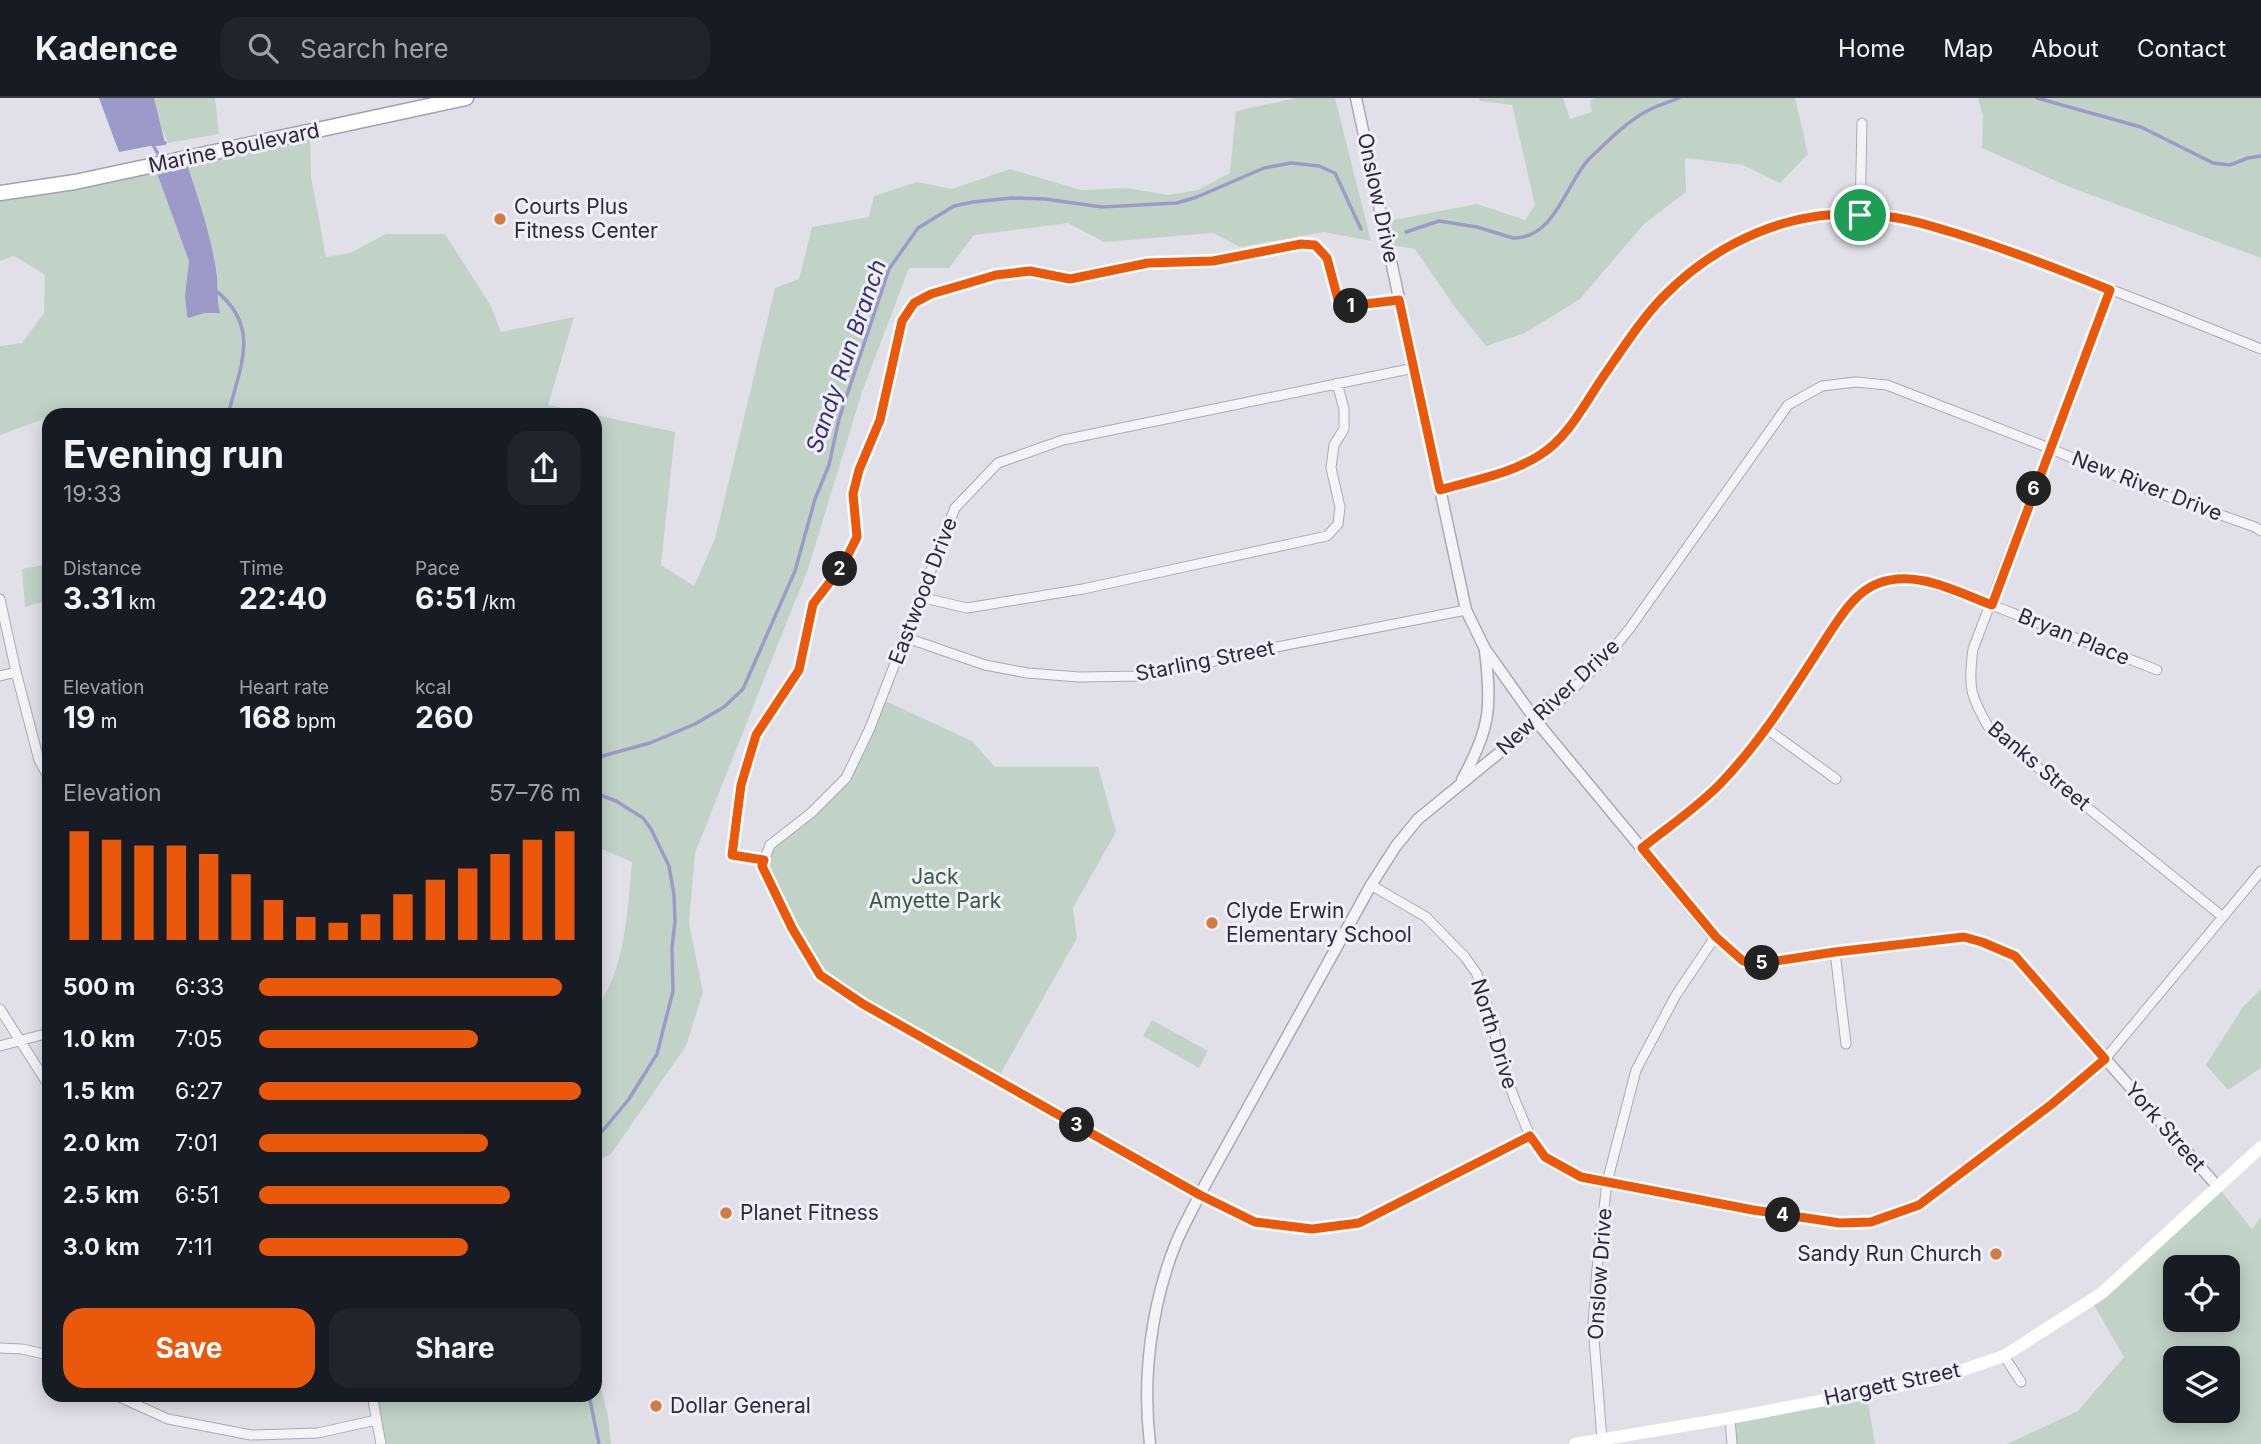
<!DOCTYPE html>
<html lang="en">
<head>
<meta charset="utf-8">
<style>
	:root { --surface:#171b24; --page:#20242c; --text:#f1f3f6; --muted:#9ea1a6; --line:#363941; --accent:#ea580c }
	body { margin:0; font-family:Inter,sans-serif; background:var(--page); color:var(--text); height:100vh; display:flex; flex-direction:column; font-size:26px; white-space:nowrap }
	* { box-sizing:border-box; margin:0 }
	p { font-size:23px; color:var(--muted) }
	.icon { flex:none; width:38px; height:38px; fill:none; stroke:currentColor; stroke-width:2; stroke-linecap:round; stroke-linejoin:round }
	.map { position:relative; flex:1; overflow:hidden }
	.sheet { position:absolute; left:42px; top:310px; width:560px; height:994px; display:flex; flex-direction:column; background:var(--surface); border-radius:21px; box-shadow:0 4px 18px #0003 }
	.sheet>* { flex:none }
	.tools { position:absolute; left:2163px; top:1157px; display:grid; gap:14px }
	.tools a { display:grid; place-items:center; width:77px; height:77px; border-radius:14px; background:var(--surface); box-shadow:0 4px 18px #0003; font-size:35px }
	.pin { position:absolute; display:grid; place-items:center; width:60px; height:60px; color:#fff; margin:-30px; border:4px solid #fff; border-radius:50%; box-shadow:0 2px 7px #0007 }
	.km { position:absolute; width:35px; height:35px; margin:-18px; border-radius:50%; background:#222; color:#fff; font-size:19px; line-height:35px; text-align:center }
	.round { display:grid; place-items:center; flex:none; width:74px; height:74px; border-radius:21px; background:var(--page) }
	.summary { display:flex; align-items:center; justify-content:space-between; height:119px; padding:0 21px }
	h1 { font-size:38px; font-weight:700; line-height:52px }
	.stats { display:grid; grid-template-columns:repeat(3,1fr); gap:10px; height:119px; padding:7px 21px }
	.stats div { display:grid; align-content:center }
	.stats b { font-size:30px; font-weight:700 }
	.stats small { font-size:19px; font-weight:400 }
	.stats p { font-size:19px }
	.chart { height:196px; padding:14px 21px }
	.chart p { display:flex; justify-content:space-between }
	.chart svg { width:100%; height:126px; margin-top:7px; stroke:var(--accent); stroke-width:6 }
	.action { display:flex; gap:14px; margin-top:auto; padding:14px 21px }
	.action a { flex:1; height:80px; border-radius:21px; background:var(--accent); color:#fff; font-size:28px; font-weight:700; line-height:80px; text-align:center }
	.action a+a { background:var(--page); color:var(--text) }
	ul { padding:0 21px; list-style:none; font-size:23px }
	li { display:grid; grid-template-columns:112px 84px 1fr; align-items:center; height:52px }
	li i { height:18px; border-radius:9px; background:var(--accent) }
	header { display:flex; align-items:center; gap:42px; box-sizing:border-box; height:98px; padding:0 35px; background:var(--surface); border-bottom:2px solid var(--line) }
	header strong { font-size:33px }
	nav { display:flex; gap:38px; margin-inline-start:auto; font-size:24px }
	.search { width:490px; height:63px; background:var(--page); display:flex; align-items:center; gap:18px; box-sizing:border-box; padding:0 24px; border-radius:21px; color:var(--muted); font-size:26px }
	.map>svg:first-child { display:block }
	.green { fill:#c1d3c6; fill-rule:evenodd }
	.water { fill:#9d9aca }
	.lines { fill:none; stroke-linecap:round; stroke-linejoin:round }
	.stream { stroke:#9d9aca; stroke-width:3.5 }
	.minor-casing { stroke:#aba9b7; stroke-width:11 }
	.tertiary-casing { stroke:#aba9b7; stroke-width:13 }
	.primary-casing { stroke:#a29fb5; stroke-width:17 }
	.minor { stroke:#f4f3f7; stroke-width:9 }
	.tertiary { stroke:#f4f3f7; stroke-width:10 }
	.secondary { stroke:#fff; stroke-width:12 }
	.primary { stroke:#fff; stroke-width:14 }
	.route-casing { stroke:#fff; stroke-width:14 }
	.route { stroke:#ea580c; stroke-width:9 }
	.poi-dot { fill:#d27c42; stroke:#f0eff7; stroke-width:2.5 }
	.labels { text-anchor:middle; stroke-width:6; stroke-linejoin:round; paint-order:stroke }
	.street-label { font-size:21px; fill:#2d2841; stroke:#f0eff7 }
	.poi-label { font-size:21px; fill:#2d2841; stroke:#f0eff7; text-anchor:start }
	.park-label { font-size:21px; fill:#355d44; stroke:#f0eff7 }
	.water-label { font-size:23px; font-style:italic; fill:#383176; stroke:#f0eff7 }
</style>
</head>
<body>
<header>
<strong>Kadence</strong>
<div class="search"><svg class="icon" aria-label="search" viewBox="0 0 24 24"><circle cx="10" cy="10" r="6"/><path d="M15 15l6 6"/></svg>Search here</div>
<nav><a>Home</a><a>Map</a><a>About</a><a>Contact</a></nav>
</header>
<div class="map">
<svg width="2261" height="1346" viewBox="0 0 2261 1346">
	<rect width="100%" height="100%" fill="#e1e0e9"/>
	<path class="green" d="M154,0H215L219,36L168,45L161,28Z
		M1296,0H1335L1371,143L1324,134L1240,149L1213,135L1104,144L1068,125L974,137L949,170H909L862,294L808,471L695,755L689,825L703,894L686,948L611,1056L595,1064V913C626,871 627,814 632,764L595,748V317L60,315L49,317V319L0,337V248L22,245L44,215L45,177L14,158L0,163V95L154,67L190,163V220L204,215H219L217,173L198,99L185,60L310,33L311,79L326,159L350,155L386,136H445L491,208L501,234L574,219L548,307L675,334L661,467L694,488L715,441L775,190L799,181L812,129L869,119L874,98L917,84L952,91L1010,71L1081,92L1126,90L1168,97L1198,92L1230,75L1236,13Z
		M1479,0H1563L1570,21L1592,14L1590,2L1596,0H1795L1808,56L1780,85L1743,67L1685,60L1686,94L1644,126L1580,201L1525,235L1486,248L1454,208L1415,151L1387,146L1383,124L1477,106L1525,122L1535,107L1512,7L1480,3Z
		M1978,0H2261V160L2067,88L1982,50L1983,18Z
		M49,466V502L25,509L22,471Z
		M881,601L972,643L995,669H1098L1116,734L1073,810L1077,840L997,982L820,877L762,768L770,747L846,680Z
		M2261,891V970L2228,992L2206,967L2243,909Z
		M1152,922L1208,953L1199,970L1143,938Z
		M2217,1088L2252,1131L2261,1119V1346H2007L2078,1313L2124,1259L2091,1202ZM2175,1169H2228V1222H2175ZM2175,1260H2228V1312H2175Z
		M595,1268L608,1318L611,1346H381L372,1297H595Z
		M1866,1293L1875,1346H1732L1730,1320Z"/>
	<path class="water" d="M99,0H154L165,45L119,54Z
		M185,60C197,96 210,134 216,171C219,186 216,200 220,215H204L189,220L187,218L185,198L189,163L154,67Z"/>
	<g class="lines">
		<path class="stream" d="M2037,0L2141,29L2213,65L2230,67L2248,60L2261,58
			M161,61L153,47L165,45
			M1406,134L1439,123L1477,129L1513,140C1555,141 1566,85 1589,61C1607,44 1627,23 1649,12C1658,7 1669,4 1679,0
			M215,192C262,229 240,268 228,317
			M595,660L650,645L695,626L724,609L743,591L795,473L815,401L829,367L839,321L889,171L918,130L954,108L973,104L1012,100L1045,101L1102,109L1177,105L1197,99L1264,70L1291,65L1319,68L1335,75L1361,131
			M595,695L616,703L643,720L651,731L669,768L674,797L675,823L672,850L673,893L657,956L629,1001L595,1042
			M589,1297L599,1346"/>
		<g class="minor-casing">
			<path id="minor" d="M1860,117L1862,25
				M2110,192L1973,551C1968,589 1970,597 1989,630L2223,819
				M1414,270L1063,342L998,365L955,410L870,630L846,680L811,715L770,747L762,768L792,830L820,877L863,906L1200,1096L1255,1124L1312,1131L1359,1125L1530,1038
				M1440,392C1473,382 1510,376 1540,358C1564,343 1580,312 1596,289C1616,259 1638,226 1662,199C1721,134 1823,102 1909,121C1960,133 2010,154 2059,172C2127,197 2194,224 2261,251
				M920,499L967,510L1083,491L1327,438L1338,426L1340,409L1331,370L1334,347L1344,331V311L1337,285
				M0,501L16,574L39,662L49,680
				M904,539L985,567L1027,575L1079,579L1142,578L1180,572L1251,554L1466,512
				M0,578L16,574
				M1537,624L1605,561L1630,530L1788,307L1822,288L1856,284L1887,287L2049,350L2147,391L2255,429L2261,433
				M1767,631L1836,681
				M1642,750L1719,687L1767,631L1841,518L1861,496L1876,485L1899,479L1918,481L1992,507L2157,572
				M764,762L732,757L741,687L756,637L799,572L813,506L843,467L857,439L853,396L859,372L880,322L903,223L914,205L931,196L996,177L1029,173L1070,181L1148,165L1213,164L1301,146L1315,147L1327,160L1340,209L1399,202
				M1371,787L1426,819L1465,859L1477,876L1492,922L1501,964L1515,1002L1530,1038L1545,1059L1581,1079L1753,1112L1841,1125L1871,1124L1919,1107L2052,1006L2105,961L2261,773
				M1835,854L1846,946
				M0,911L49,988
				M0,948L49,935
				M0,1250L22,1251L49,1257
				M2004,1258L2021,1284
				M115,1297L168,1321L251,1337L318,1335L376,1322
				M372,1297L381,1346
				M1730,1320L1732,1346
				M1602,1341L1593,1228L1597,1171L1607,1084L1636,972L1676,897L1715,839"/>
		</g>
		<g class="tertiary-casing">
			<path id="tertiary" d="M1356,0L1466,512L1485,551L1537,624L1715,839L1743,863L1763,865L1835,854L1964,839L1982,844L2015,858L2217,1088
				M1462,682C1490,631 1492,610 1485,553
				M1150,1346C1142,1280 1151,1207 1176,1145C1183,1128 1192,1113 1200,1096L1371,787L1396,748L1418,721L1537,624"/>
		</g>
		<g class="primary-casing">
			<path id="primary" d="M0,95L75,84L466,0"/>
		</g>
		<use href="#minor" class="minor"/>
		<use href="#tertiary" class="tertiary"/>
		<path class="secondary" d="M1575,1346L1730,1320L1936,1281L2004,1258L2102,1195L2261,1049"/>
		<use href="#primary" class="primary"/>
	</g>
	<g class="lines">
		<g class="route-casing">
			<path id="route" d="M1860,117C1896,116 1928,127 1961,137C2012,153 2061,172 2110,192L1992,507C1957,494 1916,471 1879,485C1855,493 1838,522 1825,542C1793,592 1762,642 1721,685C1698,709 1668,729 1642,750L1716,839L1743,863L1763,865L1835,854L1964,839L1982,844L2015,858L2105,961L2052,1006L1919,1107L1871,1124L1840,1125L1753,1112L1581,1079L1545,1059L1530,1038L1359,1125L1312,1131L1255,1124L1200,1097L863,906L820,877L792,830L762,768L764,762L732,757L741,687L756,637L799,572L813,506L843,467L857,439L853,396L859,372L880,322L902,223L914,205L931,196L996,177L1030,173L1070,181L1148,165L1213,163L1301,146L1315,147L1327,160L1340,209L1399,202L1440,392C1473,382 1511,376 1540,357C1568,340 1585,305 1603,279C1621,253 1642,220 1664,198C1705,156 1760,126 1818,118C1832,116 1846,117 1860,117Z"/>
		</g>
		<use href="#route" class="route"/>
	</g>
	<g class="poi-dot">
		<circle cx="500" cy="121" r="7"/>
		<circle cx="1212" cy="825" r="7"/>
		<circle cx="726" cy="1115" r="7"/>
		<circle cx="1996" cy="1156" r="7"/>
		<circle cx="656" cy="1308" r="7"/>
	</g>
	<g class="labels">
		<g class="street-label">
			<text transform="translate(234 50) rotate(-12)" y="7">Marine Boulevard</text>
			<text transform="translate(1378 100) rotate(78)" y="7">Onslow Drive</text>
			<text transform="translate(2147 388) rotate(21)" y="7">New River Drive</text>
			<text transform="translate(923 493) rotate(-69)" y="7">Eastwood Drive</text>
			<text transform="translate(2074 539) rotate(22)" y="7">Bryan Place</text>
			<text transform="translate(1205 563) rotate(-11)" y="7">Starling Street</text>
			<text transform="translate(1558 599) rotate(-43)" y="7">New River Drive</text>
			<text transform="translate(2039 668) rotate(40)" y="7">Banks Street</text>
			<text transform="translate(1494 936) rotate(73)" y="7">North Drive</text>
			<text transform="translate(2165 1029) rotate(49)" y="7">York Street</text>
			<text transform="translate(1600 1176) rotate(-86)" y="7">Onslow Drive</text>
			<text transform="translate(1892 1286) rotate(-12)" y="7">Hargett Street</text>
		</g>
		<g class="poi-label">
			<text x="514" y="116">Courts Plus<tspan x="514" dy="24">Fitness Center</tspan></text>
			<text x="1226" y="820">Clyde Erwin<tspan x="1226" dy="24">Elementary School</tspan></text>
			<text x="740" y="1122">Planet Fitness</text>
			<text x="1982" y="1163" text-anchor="end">Sandy Run Church</text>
			<text x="670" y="1315">Dollar General</text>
		</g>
		<g class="park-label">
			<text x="935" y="786">Jack<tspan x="935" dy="24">Amyette Park</tspan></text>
		</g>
		<g class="water-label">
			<text transform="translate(846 258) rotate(-71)" y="8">Sandy Run Branch</text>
		</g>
	</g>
</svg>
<div class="tools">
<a><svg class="icon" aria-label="locate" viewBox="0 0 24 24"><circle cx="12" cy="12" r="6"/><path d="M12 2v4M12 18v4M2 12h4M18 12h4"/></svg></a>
<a><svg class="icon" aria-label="layers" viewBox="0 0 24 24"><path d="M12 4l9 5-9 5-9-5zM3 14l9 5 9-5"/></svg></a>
</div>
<div class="pin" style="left:1860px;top:117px;background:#1e9e55"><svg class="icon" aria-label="arrive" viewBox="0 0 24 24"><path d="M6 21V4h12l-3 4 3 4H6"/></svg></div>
<b class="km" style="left:1351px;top:208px">1</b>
<b class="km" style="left:840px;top:471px">2</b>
<b class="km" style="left:1077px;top:1027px">3</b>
<b class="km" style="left:1783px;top:1117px">4</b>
<b class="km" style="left:1762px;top:865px">5</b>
<b class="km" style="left:2034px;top:391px">6</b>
<section class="sheet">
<div class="summary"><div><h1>Evening run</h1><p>19:33</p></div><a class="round"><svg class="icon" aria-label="share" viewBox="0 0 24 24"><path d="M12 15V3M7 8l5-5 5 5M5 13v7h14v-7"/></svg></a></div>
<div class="stats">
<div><p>Distance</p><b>3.31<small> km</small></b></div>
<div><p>Time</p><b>22:40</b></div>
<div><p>Pace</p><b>6:51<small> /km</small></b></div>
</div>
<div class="stats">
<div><p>Elevation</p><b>19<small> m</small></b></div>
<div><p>Heart rate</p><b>168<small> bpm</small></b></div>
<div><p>kcal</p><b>260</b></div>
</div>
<div class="chart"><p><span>Elevation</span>57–76 m</p>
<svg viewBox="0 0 160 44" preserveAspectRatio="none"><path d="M5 44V6M15 44V9M25 44V11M35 44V11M45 44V14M55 44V21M65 44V30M75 44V36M85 44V38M95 44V35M105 44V28M115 44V23M125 44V19M135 44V14M145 44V9M155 44V6"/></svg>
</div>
<ul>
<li><b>500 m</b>6:33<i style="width:94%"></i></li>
<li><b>1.0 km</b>7:05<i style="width:68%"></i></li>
<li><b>1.5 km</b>6:27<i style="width:100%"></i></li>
<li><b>2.0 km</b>7:01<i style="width:71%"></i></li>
<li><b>2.5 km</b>6:51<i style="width:78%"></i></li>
<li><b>3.0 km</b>7:11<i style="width:65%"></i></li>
</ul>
<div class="action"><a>Save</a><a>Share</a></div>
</section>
</div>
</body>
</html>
